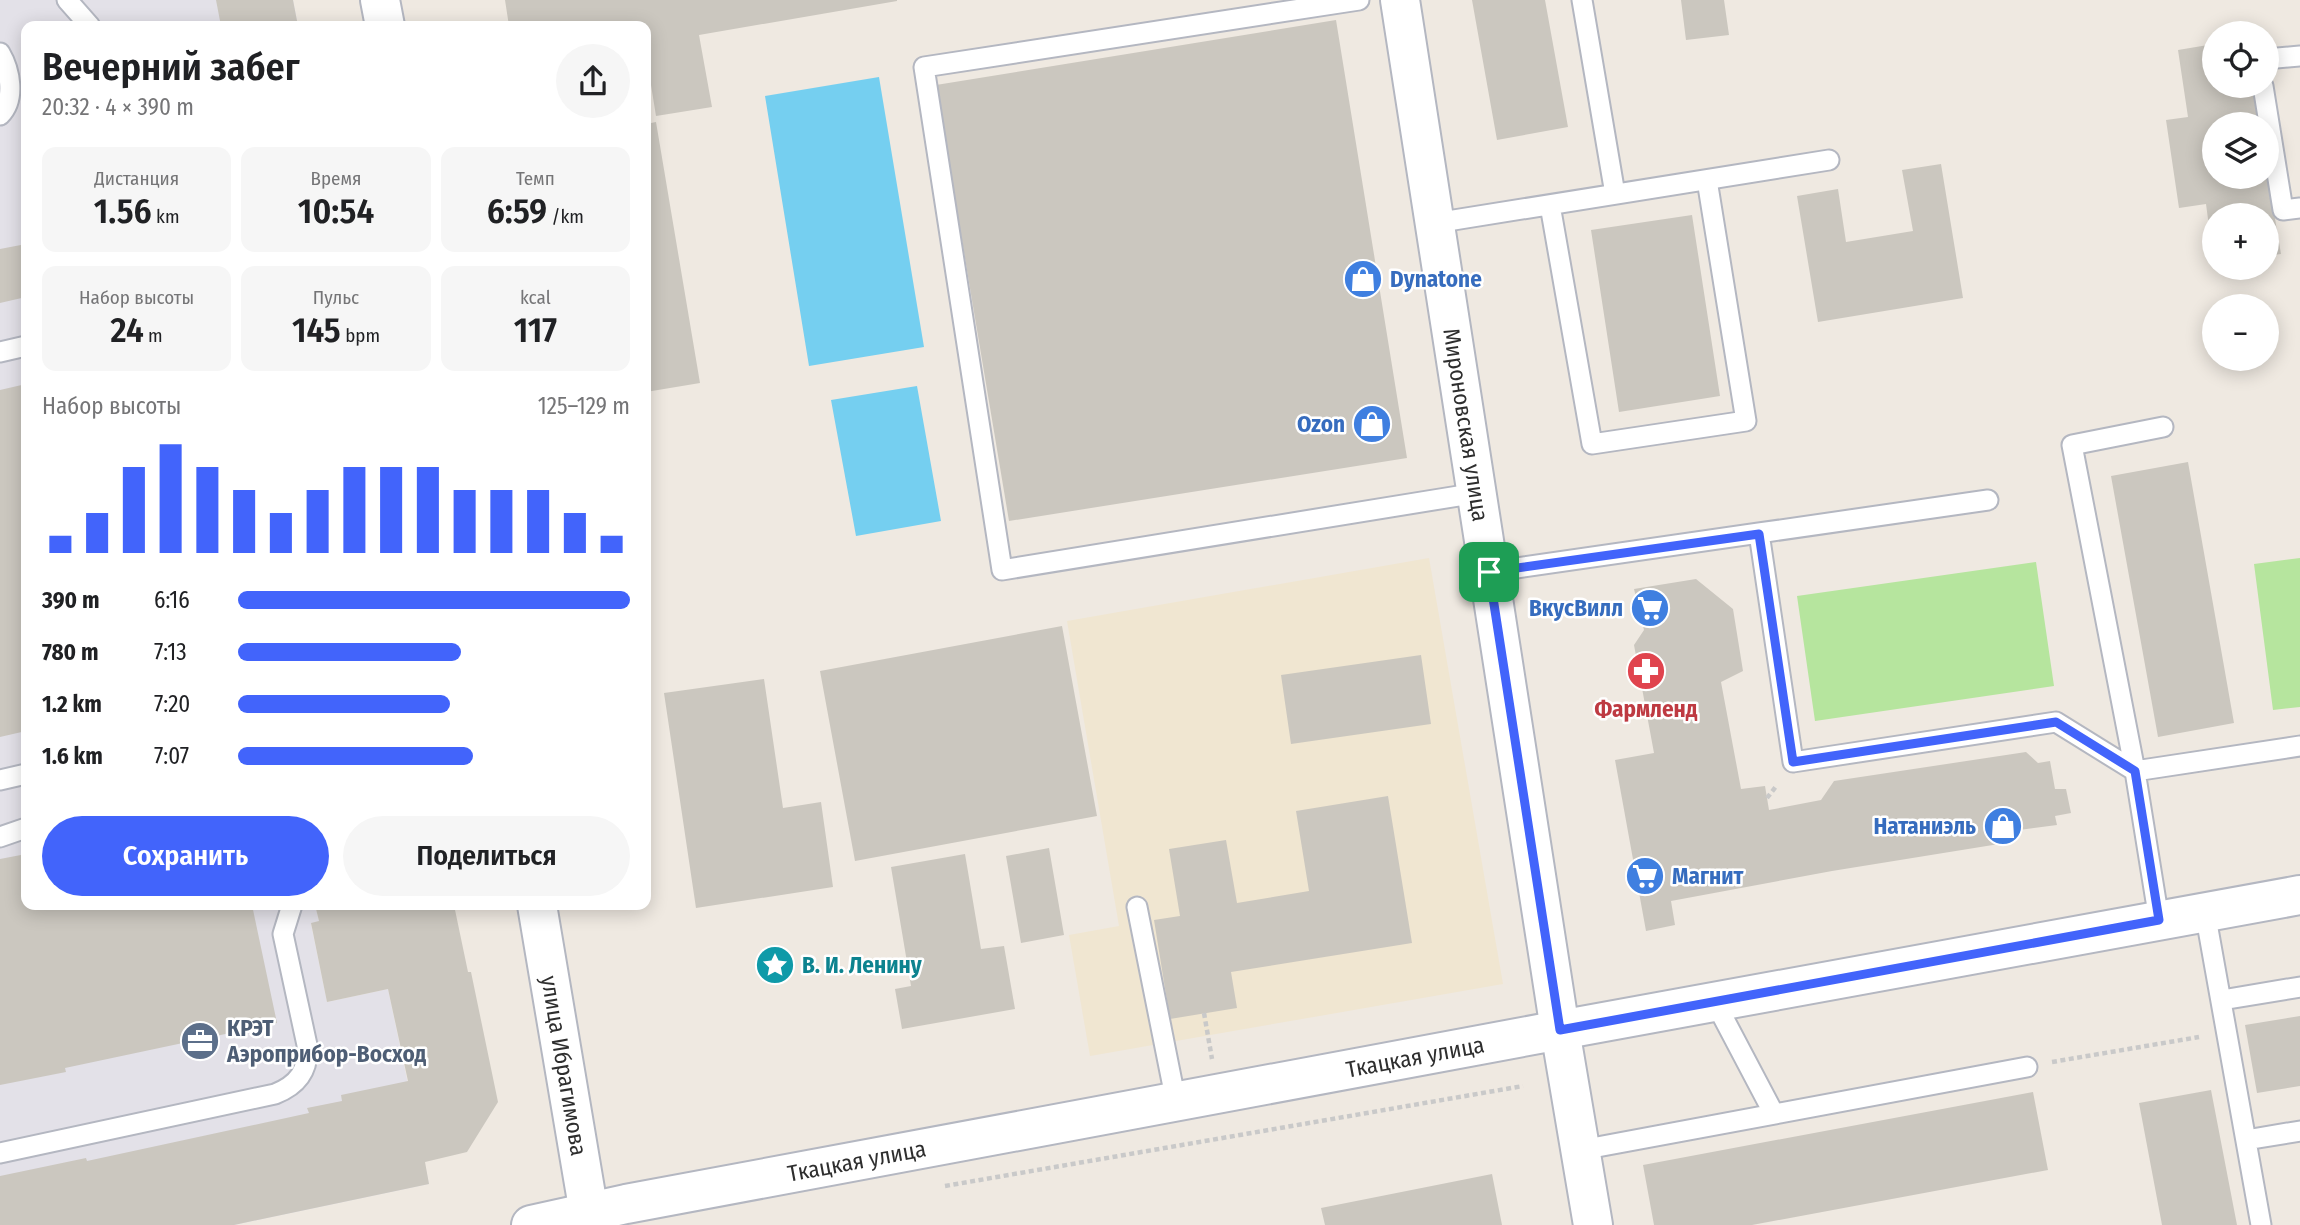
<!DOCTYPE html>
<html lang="ru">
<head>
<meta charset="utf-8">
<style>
	:root { --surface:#fff; --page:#f6f6f6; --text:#202124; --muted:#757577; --accent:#4264fb }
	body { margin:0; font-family:"Fira Sans Condensed",sans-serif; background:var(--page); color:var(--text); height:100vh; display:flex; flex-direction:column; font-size:26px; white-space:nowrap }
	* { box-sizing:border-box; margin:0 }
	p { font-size:23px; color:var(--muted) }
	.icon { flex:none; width:38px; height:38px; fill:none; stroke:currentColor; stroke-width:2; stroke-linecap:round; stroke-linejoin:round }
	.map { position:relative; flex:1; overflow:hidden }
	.panel { position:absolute; left:21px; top:21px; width:630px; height:889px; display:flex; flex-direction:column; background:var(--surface); border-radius:14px; box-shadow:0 4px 18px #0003 }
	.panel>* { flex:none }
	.buttons { position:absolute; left:2202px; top:21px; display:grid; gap:14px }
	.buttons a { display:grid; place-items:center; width:77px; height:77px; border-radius:50%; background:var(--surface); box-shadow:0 4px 18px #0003; font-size:35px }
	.pin { position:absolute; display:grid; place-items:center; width:60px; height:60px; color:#fff; margin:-30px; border-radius:14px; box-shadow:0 4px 10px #0006 }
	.round { display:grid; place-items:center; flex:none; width:74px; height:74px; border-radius:37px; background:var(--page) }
	.overview { display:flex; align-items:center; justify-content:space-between; height:119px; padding:0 21px }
	h1 { font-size:38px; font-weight:600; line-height:52px }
	.stats { display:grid; grid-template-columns:repeat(3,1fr); gap:10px; height:119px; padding:7px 21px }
	.stats div { display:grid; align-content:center; border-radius:14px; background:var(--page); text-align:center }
	.stats b { font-size:35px; font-weight:600 }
	.stats small { font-size:19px; font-weight:400 }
	.stats p { font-size:19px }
	.chart { height:196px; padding:14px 21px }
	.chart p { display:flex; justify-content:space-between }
	.chart svg { width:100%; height:126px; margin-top:7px; stroke:var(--accent); stroke-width:6 }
	.cta { display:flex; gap:14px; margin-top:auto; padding:14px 21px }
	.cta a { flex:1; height:80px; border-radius:42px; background:var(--accent); color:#fff; font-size:28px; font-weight:600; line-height:80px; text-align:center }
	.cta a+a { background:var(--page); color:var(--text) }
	ul { padding:0 21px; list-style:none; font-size:23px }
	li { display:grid; grid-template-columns:112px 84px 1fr; align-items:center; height:52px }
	li i { height:18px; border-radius:9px; background:var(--accent) }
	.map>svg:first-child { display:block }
	.industrial { fill:#e3e1e8 }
	.education { fill:#f0e6d1 }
	.green { fill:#b6e59e }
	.water { fill:#75cff0 }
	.building { fill:#cbc7bf }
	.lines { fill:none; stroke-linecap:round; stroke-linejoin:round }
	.service-casing { stroke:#b4b7c1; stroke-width:23 }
	.minor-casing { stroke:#b4b7c1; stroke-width:42 }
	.tertiary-casing { stroke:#b4b7c1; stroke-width:42 }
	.path { stroke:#c9c9c9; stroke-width:4.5; stroke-dasharray:5 3.5; stroke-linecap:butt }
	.service { stroke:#fff; stroke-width:19 }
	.minor { stroke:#fff; stroke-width:38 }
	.tertiary { stroke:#fff; stroke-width:38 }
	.route-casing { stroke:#fff; stroke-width:14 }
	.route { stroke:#4264fb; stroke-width:9 }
	.labels { text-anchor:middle; stroke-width:5; stroke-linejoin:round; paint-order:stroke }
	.shop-label { font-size:23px; font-weight:bold; fill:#366cbe; stroke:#fff; text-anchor:end }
	.street-label { font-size:23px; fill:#2e2e2e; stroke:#fff }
	.health-label { font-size:23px; font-weight:bold; fill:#be3a42; stroke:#fff }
	.culture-label { font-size:23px; font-weight:bold; fill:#0d838f; stroke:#fff; text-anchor:start }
	.service-label { font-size:23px; font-weight:bold; fill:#4e5e75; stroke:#fff; text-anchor:start }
</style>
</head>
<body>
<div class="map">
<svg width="2300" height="1225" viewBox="0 0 2300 1225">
	<rect width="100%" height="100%" fill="#efe9e1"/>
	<path class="industrial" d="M0,0H293L298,26H26V905H315L319,921L311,924L327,1002L388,989L429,1184L234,1225H0Z"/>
	<path class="education" d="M1429,558L1503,984L1090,1056L1069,935L1119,926L1067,621Z"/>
	<path class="green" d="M2300,558V707L2273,710L2254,564Z
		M2036,562L2054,686L1815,721L1797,596Z"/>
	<path class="water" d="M879,77L924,347L809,366L765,96Z
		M917,386L941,521L856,536L831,400Z"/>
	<path class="building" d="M216,0H293L298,26H221Z
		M505,0H897V1L699,35L712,107L656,116L646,54V26H509Z
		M1472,0H1545L1568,127L1497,140Z
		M1681,0H1724L1729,35L1686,40Z
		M1336,20L1407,458L1009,521L936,85Z
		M2214,44V86H2253L2259,124H2214V177H2268L2281,254L2266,256V215H2214L2212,249L2206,204L2179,208L2166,120L2188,117L2178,50Z
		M656,122L700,383L646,392V124Z
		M1941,164L1963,298L1818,322L1797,196L1838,189L1846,242L1913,231L1902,170Z
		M1692,215L1720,396L1619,412L1591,230Z
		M26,244V297L0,303V249Z
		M26,384V731L0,737V390Z
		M2188,462L2234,723L2158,737L2111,476Z
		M1696,579L1733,609L1743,671L1721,682L1741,789L1765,786L1769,810L1821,800L1834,781L2026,752L2038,763L2050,761L2055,789H2066L2071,813L2055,816L2057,825L1997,833L1999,844L1832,871L1671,901L1675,925L1646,931L1615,760L1654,753L1634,645L1644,630L1634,589Z
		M1062,626L1097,816L855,861L820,671Z
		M1421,655L1431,724L1291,744L1281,675Z
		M764,679L783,808L821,802L833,887L696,908L664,693Z
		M1388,796L1412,943L1231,972L1237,1008L1170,1019L1154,920L1180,916L1169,849L1226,840L1237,903L1309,891L1296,811Z
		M1049,848L1064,935L1021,943L1006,856Z
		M26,854V905H252L277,1023L65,1068L66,1072L0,1085V859Z
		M965,854L981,949L1004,946L1015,1009L902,1029L895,989L911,986L891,867Z
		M315,905H454L468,972H471L498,1102L467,1152L425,1162L429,1184L234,1225H0V1176L86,1158L87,1161L309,1113L307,1108L342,1101L341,1095L408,1081L388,989L327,1002L311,923L319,921Z
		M2300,1016V1086L2257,1093L2245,1025Z
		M2211,1090L2237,1225H2162L2139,1103Z
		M2033,1092L2048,1170L1752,1225H1654L1643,1165Z
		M1492,1174L1502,1225H1325L1321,1208Z"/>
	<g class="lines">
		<g class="service-casing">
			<path id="service" d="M67,0L90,26
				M1359,0L924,67L1002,570L1477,493
				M1582,0L1615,194
				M0,53C10,70 16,99 0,115
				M2266,59L2300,56
				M2263,86L2283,210L2300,208
				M1550,205L1592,444L1746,421L1707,180
				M1435,223L1829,160
				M0,352L26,346
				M1759,533L1988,500
				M1489,572L1759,533L1793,762L2056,722L2135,771L2300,746
				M0,780L26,774
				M0,837L26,828
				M1137,907L1176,1102
				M2205,912L2261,1225
				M2159,920L2135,771L2072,445L2163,427
				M2222,1000L2300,987
				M1715,1002L1774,1114
				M2246,1140L2300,1131
				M1581,1150L2027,1067
				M0,1153L275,1094C298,1085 309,1070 307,1045L283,934L292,905"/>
		</g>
		<g class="minor-casing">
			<g id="minor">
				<path d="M380,0L385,26"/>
				<path id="s1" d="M1400,0L1560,1030L1593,1225"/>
				<path id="s2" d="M537,905L591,1225"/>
			</g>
		</g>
		<g class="tertiary-casing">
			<g id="tertiary">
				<path id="s3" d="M531,1225L626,1204L1560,1030L2300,895"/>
			</g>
		</g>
		<path class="path" d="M1767,798L1777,785
			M1204,1013L1212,1059
			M2052,1062L2199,1037
			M945,1186L1523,1086"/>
		<use href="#service" class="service"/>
		<use href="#minor" class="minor"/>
		<use href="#tertiary" class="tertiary"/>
	</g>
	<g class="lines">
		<g class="route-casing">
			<path id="route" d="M1759,534L1793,762L2056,722L2135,771L2159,920L1560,1030L1489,572Z"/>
		</g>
		<use href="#route" class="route"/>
	</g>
	<defs>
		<g id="shop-disc" transform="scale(2.0125)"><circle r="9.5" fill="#3f7fe0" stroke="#fff"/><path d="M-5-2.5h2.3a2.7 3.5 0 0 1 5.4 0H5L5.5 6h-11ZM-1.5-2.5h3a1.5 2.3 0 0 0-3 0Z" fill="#fff"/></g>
		<g id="supermarket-disc" transform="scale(2.0125)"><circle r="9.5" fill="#3f7fe0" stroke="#fff"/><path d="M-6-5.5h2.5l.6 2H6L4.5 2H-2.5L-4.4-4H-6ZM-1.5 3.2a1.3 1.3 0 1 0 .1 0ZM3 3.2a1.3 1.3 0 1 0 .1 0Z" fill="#fff"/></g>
		<g id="pharmacy-disc" transform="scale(2.0125)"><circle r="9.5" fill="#e0444e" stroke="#fff"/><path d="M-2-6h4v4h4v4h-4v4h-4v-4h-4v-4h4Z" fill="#fff"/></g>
		<g id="sight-disc" transform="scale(2.0125)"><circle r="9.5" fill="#0f9aa8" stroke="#fff"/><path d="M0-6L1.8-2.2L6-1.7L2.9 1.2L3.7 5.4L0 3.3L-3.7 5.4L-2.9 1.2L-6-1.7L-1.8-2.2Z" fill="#fff"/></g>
		<g id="office-disc" transform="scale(2.0125)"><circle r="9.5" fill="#5c6f8a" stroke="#fff"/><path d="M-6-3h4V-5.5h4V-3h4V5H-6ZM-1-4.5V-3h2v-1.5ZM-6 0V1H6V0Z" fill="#fff"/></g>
	</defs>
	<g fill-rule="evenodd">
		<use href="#shop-disc" x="1363" y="279"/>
		<use href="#shop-disc" x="1372" y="424"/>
		<use href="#supermarket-disc" x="1650" y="608"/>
		<use href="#pharmacy-disc" x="1646" y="671"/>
		<use href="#shop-disc" x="2003" y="826"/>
		<use href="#supermarket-disc" x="1645" y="876"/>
		<use href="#sight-disc" x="775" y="965"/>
		<use href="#office-disc" x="200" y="1041"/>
	</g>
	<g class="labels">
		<g class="shop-label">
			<text x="1390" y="287" text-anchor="start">Dynatone</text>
			<text x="1345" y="432">Ozon</text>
			<text x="1623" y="616">ВкусВилл</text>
			<text x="1976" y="834">Натаниэль</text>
			<text x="1672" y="884" text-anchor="start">Магнит</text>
		</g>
		<g class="street-label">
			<text dy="8" stroke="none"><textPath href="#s1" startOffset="430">Мироновская улица</textPath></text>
			<text dy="8" stroke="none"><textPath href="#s3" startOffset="900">Ткацкая улица</textPath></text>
			<text dy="8" stroke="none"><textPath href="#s2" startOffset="163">улица Ибрагимова</textPath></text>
			<text dy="8" stroke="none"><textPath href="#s3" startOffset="332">Ткацкая улица</textPath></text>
		</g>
		<g class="health-label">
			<text x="1646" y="717">Фармленд</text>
		</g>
		<g class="culture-label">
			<text x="802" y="973">В. И. Ленину</text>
		</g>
		<g class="service-label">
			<text x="227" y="1036">КРЭТ<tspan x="227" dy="26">Аэроприбор-Восход</tspan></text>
		</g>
	</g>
</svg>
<div class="buttons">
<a><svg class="icon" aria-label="locate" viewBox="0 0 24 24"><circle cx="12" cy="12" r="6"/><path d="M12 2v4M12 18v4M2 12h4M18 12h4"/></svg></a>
<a><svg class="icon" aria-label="layers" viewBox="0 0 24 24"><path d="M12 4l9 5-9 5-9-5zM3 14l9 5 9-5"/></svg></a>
<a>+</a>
<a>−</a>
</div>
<div class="pin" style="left:1489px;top:572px;background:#1e9e55"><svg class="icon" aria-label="arrive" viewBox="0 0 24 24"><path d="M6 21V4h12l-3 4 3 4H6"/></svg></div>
<section class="panel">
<div class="overview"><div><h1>Вечерний забег</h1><p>20:32 · 4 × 390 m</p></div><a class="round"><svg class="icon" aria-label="share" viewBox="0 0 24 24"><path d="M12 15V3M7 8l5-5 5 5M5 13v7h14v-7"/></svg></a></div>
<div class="stats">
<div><p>Дистанция</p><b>1.56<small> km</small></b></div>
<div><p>Время</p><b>10:54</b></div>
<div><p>Темп</p><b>6:59<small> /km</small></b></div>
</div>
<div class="stats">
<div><p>Набор высоты</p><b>24<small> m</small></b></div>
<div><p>Пульс</p><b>145<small> bpm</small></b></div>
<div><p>kcal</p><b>117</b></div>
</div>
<div class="chart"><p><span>Набор высоты</span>125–129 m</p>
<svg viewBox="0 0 160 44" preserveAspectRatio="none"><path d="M5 44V38M15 44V30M25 44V14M35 44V6M45 44V14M55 44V22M65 44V30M75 44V22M85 44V14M95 44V14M105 44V14M115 44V22M125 44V22M135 44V22M145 44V30M155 44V38"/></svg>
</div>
<ul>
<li><b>390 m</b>6:16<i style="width:100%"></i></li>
<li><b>780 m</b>7:13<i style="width:57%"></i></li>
<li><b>1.2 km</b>7:20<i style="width:54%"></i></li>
<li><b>1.6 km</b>7:07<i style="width:60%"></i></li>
</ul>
<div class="cta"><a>Сохранить</a><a>Поделиться</a></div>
</section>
</div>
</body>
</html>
